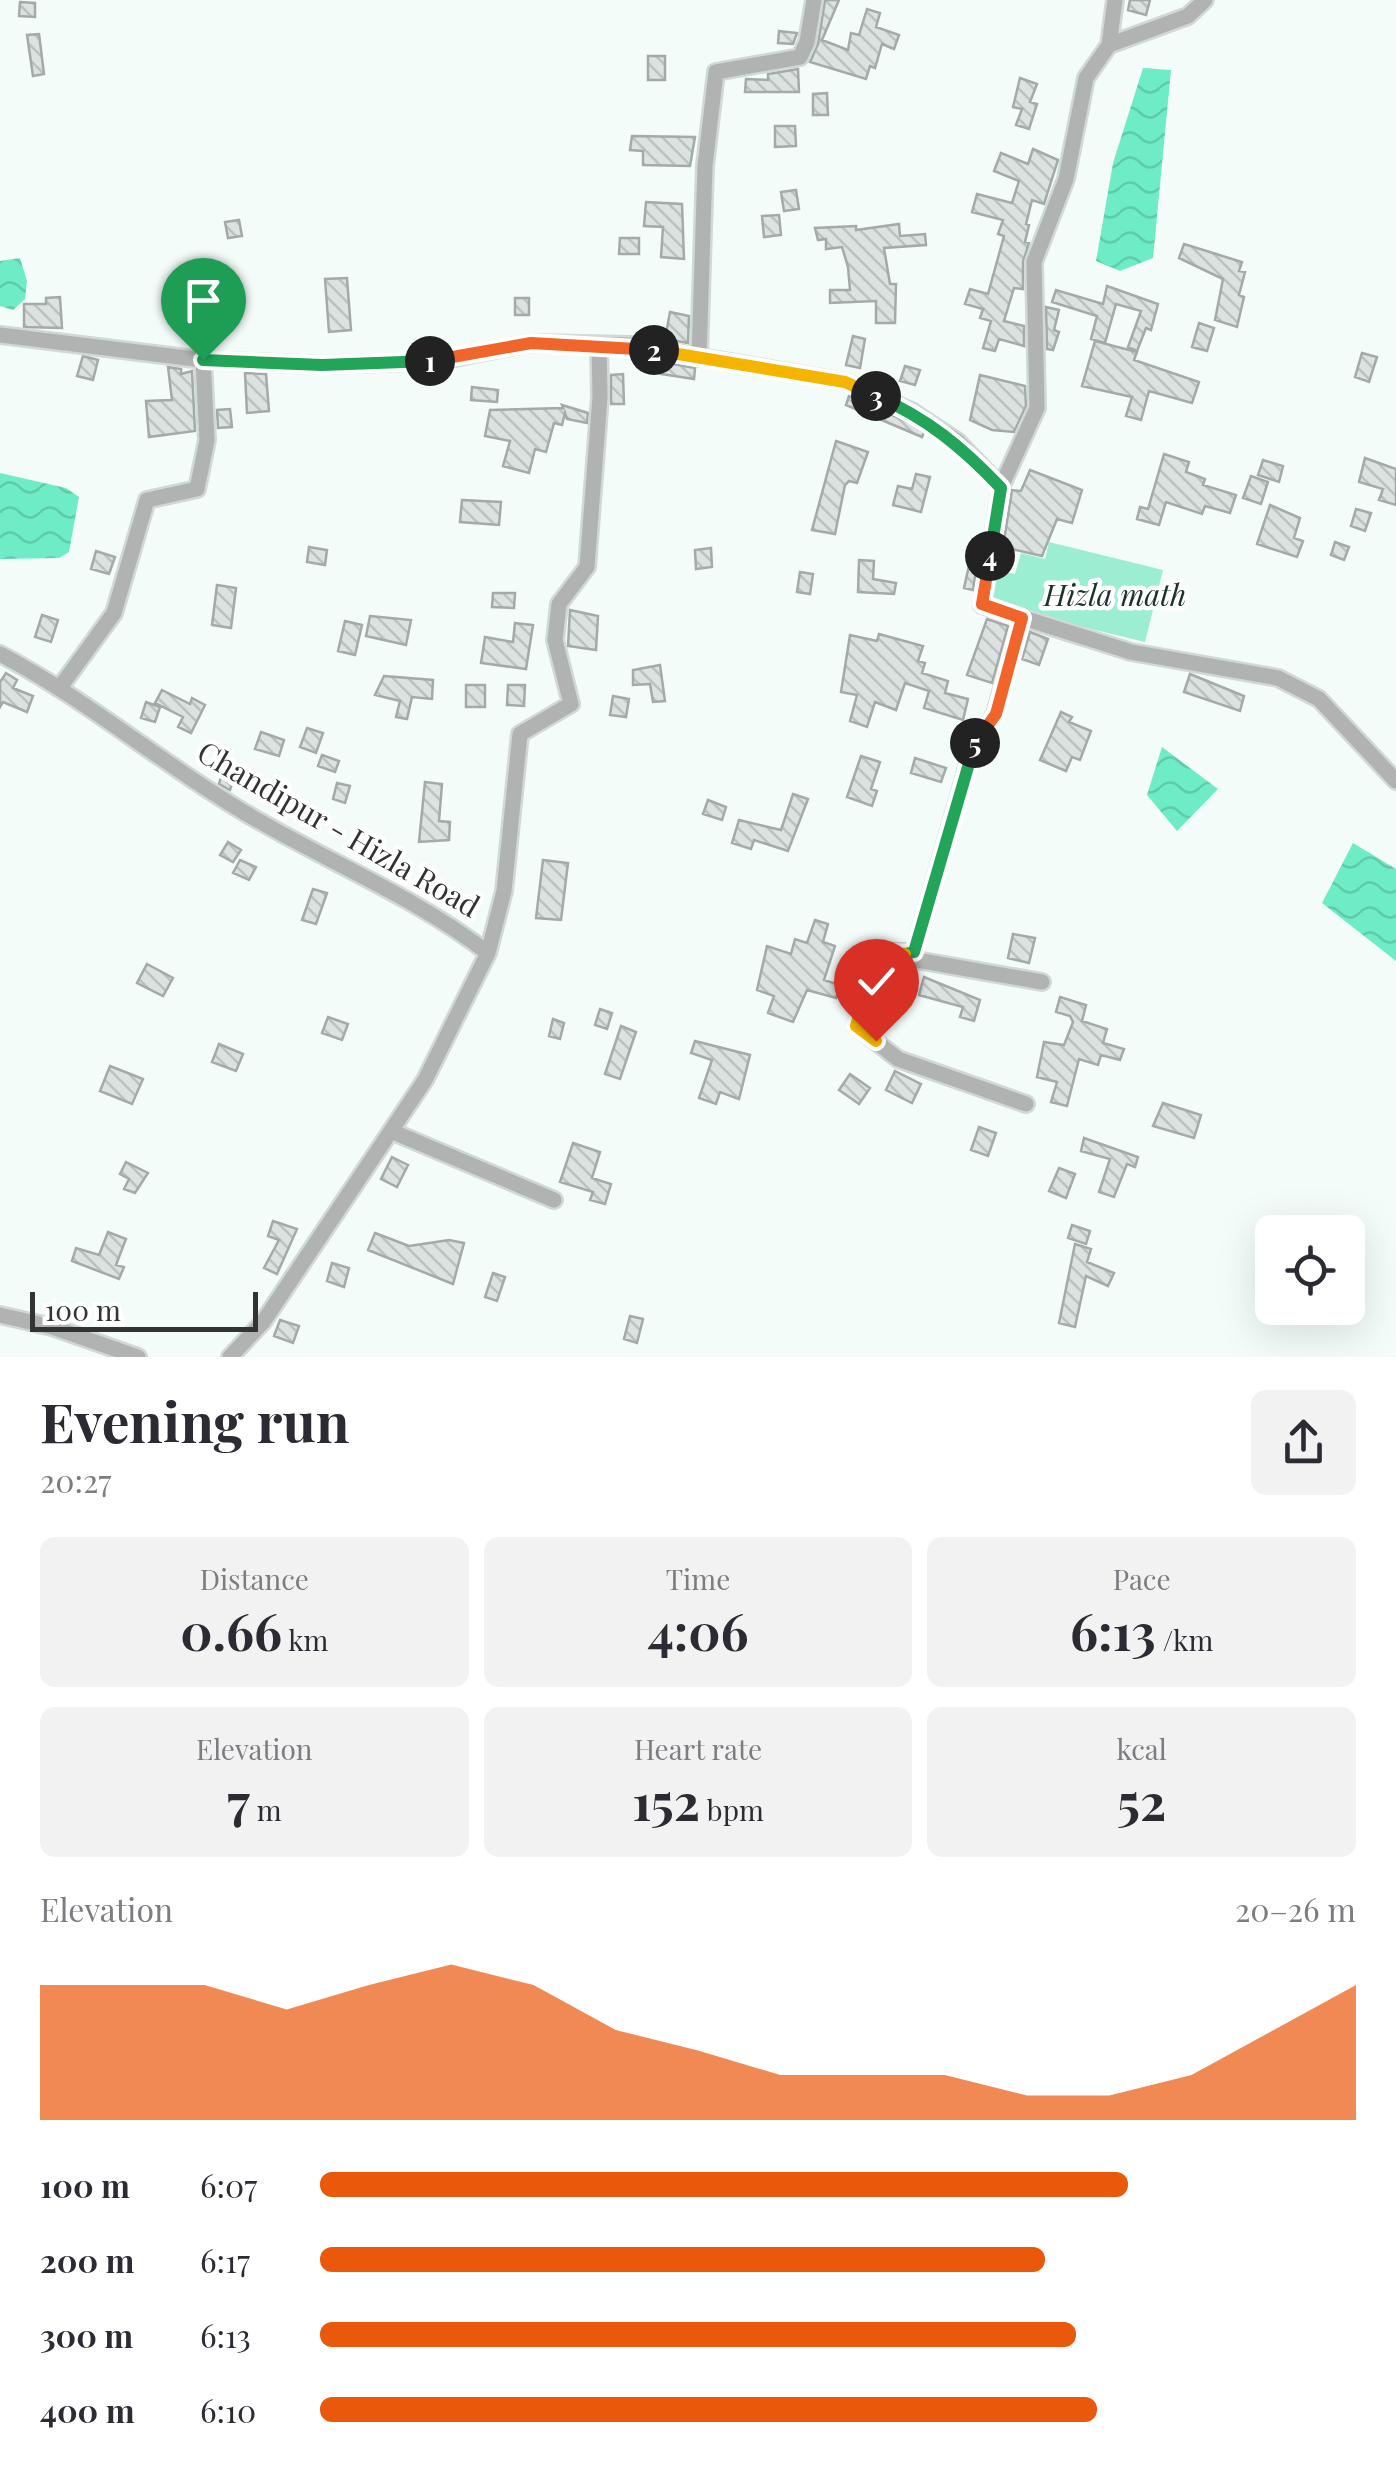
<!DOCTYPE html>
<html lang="en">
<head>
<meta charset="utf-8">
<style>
	:root { --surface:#fff; --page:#f2f2f3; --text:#2b2b33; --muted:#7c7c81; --accent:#ea580c }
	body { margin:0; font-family:"Playfair Display",serif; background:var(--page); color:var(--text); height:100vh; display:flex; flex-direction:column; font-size:38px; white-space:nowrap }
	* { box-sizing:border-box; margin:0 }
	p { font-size:32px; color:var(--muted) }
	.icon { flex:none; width:55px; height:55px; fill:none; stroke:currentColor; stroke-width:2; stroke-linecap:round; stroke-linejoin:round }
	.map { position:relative; height:1357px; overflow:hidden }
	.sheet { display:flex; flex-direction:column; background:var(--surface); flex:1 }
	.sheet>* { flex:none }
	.tools { position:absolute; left:1255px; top:1215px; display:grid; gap:20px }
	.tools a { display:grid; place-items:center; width:110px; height:110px; border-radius:15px; background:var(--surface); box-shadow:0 10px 40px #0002; font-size:50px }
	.scale { position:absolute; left:30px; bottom:25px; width:228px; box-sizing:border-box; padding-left:10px; border:5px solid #323433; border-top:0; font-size:28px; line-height:35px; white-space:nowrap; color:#323433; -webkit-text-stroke:8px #fff; paint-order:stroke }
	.pin { position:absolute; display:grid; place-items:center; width:85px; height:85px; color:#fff; margin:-102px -42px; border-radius:50% 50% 50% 0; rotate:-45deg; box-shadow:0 0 10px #0007 }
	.pin .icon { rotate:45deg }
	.km { position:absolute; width:50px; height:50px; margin:-25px; border-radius:50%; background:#222; color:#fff; font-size:28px; line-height:50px; text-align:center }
	.round { display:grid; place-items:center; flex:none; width:105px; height:105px; border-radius:15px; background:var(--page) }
	.overview { display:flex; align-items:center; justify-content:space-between; height:170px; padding:0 40px }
	h1 { font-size:55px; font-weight:700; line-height:75px }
	.stats { display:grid; grid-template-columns:repeat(3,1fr); gap:15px; height:170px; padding:10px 40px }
	.stats div { display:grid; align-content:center; border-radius:15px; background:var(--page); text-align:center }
	.stats b { font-size:50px; font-weight:700 }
	.stats small { font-size:28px; font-weight:400 }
	.stats p { font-size:28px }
	.chart { height:280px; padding:20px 40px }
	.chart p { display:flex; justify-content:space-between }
	.chart svg { width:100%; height:180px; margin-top:10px; fill:var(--accent); opacity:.7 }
	ul { padding:0 40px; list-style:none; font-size:32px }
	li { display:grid; grid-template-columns:160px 120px 1fr; align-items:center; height:75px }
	li i { height:25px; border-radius:12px; background:var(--accent) }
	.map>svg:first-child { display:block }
	.green { fill:#9beed2 }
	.water { fill:url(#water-waves) }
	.building { fill:url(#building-back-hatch); stroke:#a3aaa7; stroke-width:2.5 }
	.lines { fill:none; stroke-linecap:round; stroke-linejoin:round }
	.street-casing { stroke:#d1d8d5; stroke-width:20 }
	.street { stroke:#b0b3b2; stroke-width:15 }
	.split-1-casing { stroke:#fff; stroke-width:20 }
	.split-2-casing { stroke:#fff; stroke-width:20 }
	.split-3-casing { stroke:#fff; stroke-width:20 }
	.split-4-casing { stroke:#fff; stroke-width:20 }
	.split-5-casing { stroke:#fff; stroke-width:20 }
	.split-6-casing { stroke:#fff; stroke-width:20 }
	.split-7-casing { stroke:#fff; stroke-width:20 }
	.split-1 { stroke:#22a559; stroke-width:12 }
	.split-2 { stroke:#f0652b; stroke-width:12 }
	.split-3 { stroke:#f5b400; stroke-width:12 }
	.split-4 { stroke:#22a559; stroke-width:12 }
	.split-5 { stroke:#f0652b; stroke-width:12 }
	.split-6 { stroke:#22a559; stroke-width:12 }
	.split-7 { stroke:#f5b400; stroke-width:12 }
	.labels { text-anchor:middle; stroke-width:9; stroke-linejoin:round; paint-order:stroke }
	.park-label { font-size:30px; font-style:italic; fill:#1c322a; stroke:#fff }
	.street-label { font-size:30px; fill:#323433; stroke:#fff }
</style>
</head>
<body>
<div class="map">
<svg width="1396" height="1357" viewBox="0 0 1396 1357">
	<defs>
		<pattern id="water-waves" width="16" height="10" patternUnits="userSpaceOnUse" patternTransform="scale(2.5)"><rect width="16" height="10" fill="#6decc5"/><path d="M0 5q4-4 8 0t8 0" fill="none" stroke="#5fcbaa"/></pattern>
		<pattern id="building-back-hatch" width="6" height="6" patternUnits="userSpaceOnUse" patternTransform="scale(2.5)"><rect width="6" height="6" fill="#dbe2df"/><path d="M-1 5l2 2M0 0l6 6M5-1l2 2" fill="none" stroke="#bcc2c0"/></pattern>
	</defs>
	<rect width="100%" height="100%" fill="#f4fcf9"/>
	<path class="green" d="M1049,542L1163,570L1145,642L988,604L996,570L1015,574L1021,553L1045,559Z"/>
	<path class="water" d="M1143,68L1171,70L1153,258L1120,271L1096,261L1113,163Z
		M20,258L27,281L25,299L13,310L0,306V261Z
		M0,473L66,488L79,497L69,552L59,558L0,559Z
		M1162,747L1218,789L1177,831L1147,795Z
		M1353,843L1396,869V961L1322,903Z"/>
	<path class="building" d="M825,0H839L822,40L848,50L851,33L859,35L867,9L880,13L876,27L899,35L894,49L882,44L875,68L870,66L866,79L810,62L818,44Z
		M1130,0H1150L1146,15L1128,10Z
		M20,2L35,3V17L19,16Z
		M779,31L797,33L793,44L778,43Z
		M39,34L44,74L33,76L27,35Z
		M648,56H665V80H648Z
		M798,69L799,92H745L746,79L768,80V74Z
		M1020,78L1037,84L1030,102L1037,104L1029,129L1016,125L1022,109L1013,107Z
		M827,93L828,115H813V94Z
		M775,126H795L796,146L775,147Z
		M632,136L695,137L690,166L643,165V151L630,150Z
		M1033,149L1058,160L1044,204L1032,200L1026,224L1029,225L1025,242L1029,243L1023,262V289L1014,288L1004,321L1024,326V346L999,339L995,351L983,348L991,321L980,318L983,309L965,304L970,289L988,294L1004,236L998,234L1003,220L972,212L977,194L1012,203L1019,181L994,171L1001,153L1028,164Z
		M796,190L799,209L784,211L781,192Z
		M646,202L682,204L684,259L661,257L663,227L644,226Z
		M779,215L781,235L764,237L762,216Z
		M239,220L242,236L228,238L225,222Z
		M899,224L900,236L925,234L926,245L884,248L890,284H896L895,323H876V301L830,303V290H850L848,267L842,247L826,249V239L818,240L815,228L856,226V230Z
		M620,238H639V254H619Z
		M1184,244L1242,262L1239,271L1245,272L1239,295L1244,297L1237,327L1215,320L1223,279L1179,258Z
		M347,278L351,330L329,332L325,279Z
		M1107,286L1158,304L1151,330L1146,328L1137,351L1128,347L1141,311L1116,304L1105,343L1091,339L1097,316L1052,302L1056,290L1103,304Z
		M60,297L62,328L24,327V304H46V298Z
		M515,298H529V315H515Z
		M1046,307L1059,310L1054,330L1059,332L1053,350L1047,349Z
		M670,312L689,316L688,343L665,339Z
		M1199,323L1214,328L1207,351L1192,347Z
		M853,336L865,339L860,368L846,365Z
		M1095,341L1137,352L1134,360L1199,382L1192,403L1149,391L1141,420L1126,416L1132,397L1082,386Z
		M1362,353L1377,357L1369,382L1355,377Z
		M83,356L98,360L93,380L77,376Z
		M663,362L695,368L694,379L661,374Z
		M905,366L920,370L915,385L900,381Z
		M168,367L181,369V374L192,371L195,431L149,437L146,401L172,400Z
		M245,373L266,374L269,411L247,413Z
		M623,374L624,404H611V375Z
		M980,375L1025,386L1026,406L1014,432L992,430L970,420Z
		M472,387L498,390L497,402L471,400Z
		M849,396L908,422L924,432L922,437L846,405Z
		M562,405L588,413L587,423L567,419L565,413L562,425L554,423L546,452L535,449L529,473L503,466L510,441L485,436L490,410L563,408Z
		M230,409L232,427L218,428L217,410Z
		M836,441L868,452L857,483L849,481L845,485L835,534L812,530Z
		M1164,454L1189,462L1186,472L1205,479L1203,485L1236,495L1230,513L1205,506L1202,514L1166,502L1159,525L1137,519L1140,507L1148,509Z
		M1365,458L1396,469V505L1379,500L1383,489L1359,482Z
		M1263,460L1283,466L1279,482L1258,475Z
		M1030,470L1082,490L1072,523L1057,519L1042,556L1003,547L1012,490L1021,491Z
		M916,474L930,477L921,512L893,505L898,486L912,489Z
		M1251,476L1268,482L1261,504L1243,498Z
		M462,500L501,502L499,525L460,522Z
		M1270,505L1300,518L1294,538L1303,541L1297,557L1257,544Z
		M1356,509L1371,513L1365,531L1351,526Z
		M1335,542L1349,547L1344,560L1331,555Z
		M309,547L327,550L325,565L307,562Z
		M711,548L712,567L696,569L695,550Z
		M96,551L115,557L109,574L91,569Z
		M859,560L874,561L873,579L896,583L894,594L858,592Z
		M970,561L977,563L973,590L964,588Z
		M800,572L813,574L810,594L797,592Z
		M217,585L236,588L231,628L212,625Z
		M493,593H515L514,608L492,607Z
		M570,610L598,616L596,650L568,646Z
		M42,615L58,620L51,642L35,637Z
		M370,616L411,620L406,645L366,636Z
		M987,619L1008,626L992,683L967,675Z
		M345,621L362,625L355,655L338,651Z
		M515,623L533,625L526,669L481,663L485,637L513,642Z
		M1030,632L1048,639L1039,665L1022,659Z
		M879,634L923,646L918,661L925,663L922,673L948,681L945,693L968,699L963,720L924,708L929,691L905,683L896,710L875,702L867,727L850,721L857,695L841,692L850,635L877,641Z
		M660,665L665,701L653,702L650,684L633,685V670Z
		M6,673L17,680L13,688L33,696L27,712L3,702L0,707V682Z
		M1190,674L1244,696L1240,711L1184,692Z
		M384,676L433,680L432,699L412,697L407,719L396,717L400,701L375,695Z
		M466,685H485V707H466Z
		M508,685H525L524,706L507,705Z
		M162,690L190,704L192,698L205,705L191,733L178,727L183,717L155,703Z
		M613,696L629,699L626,717L610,715Z
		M146,702L160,707L155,722L141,718Z
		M1061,712L1072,717L1069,722L1091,731L1080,760L1072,757L1066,771L1040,760Z
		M307,728L323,733L316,753L300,747Z
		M261,732L284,740L279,756L255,749Z
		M322,755L339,761L335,772L318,766Z
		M861,756L880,762L871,789L877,791L872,806L847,797Z
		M915,758L946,768L941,782L911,773Z
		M224,767L236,771L230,790L219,784Z
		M425,782L442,784L439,821L450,822L449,840L419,842Z
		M337,783L350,786L345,803L333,799Z
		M793,794L808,799L788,851L754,840L751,849L732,843L739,820L781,830Z
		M708,800L726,807L722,820L703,814Z
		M228,842L241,850L233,862L220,855Z
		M240,860L256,867L249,880L233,873Z
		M543,860L568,863L561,920L536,918Z
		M313,889L327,893L316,924L302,920Z
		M815,920L828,924L823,942L835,946L824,980L840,985L836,998L807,990L793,1022L768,1013L774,996L757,990L767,946L791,954L795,939L807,943Z
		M1013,934L1035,938L1029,963L1008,958Z
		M147,964L173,978L163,996L137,983Z
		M924,977L980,1000L974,1021L960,1017L963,1007L919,995Z
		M1060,997L1086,1005L1082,1021L1107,1029L1103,1043L1124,1049L1120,1060L1101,1055L1098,1065L1079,1059L1067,1106L1051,1102L1057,1082L1037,1077L1044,1042L1064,1045L1073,1022L1070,1016L1056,1012Z
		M600,1009L612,1013L607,1029L595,1025Z
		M328,1017L348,1024L342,1040L322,1033Z
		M553,1019L564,1023L560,1039L549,1036Z
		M621,1026L636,1032L620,1079L605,1074Z
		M695,1041L750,1055L739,1099L720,1092L716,1104L699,1098L712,1060L691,1053Z
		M219,1044L243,1054L236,1071L212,1062Z
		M110,1066L143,1079L132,1104L100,1091Z
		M895,1071L921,1084L912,1103L886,1090Z
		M850,1074L870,1088L859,1104L839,1090Z
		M1163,1103L1201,1115L1194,1138L1153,1126Z
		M979,1127L996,1133L988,1156L971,1150Z
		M1084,1138L1138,1157L1135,1167L1127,1164L1114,1197L1099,1192L1110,1159L1081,1151Z
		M573,1143L600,1152L592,1178L611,1184L605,1204L590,1200L593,1192L560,1182Z
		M392,1157L408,1165L397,1187L381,1179Z
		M126,1162L148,1173L135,1193L124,1189L129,1179L120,1174Z
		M1059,1168L1075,1174L1066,1198L1049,1191Z
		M273,1221L297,1229L277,1274L264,1268L279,1240L268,1236Z
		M1072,1225L1090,1231L1086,1244L1068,1238Z
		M108,1232L126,1239L116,1265L124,1267L119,1279L72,1261L76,1248L99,1255Z
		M375,1233L409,1246L449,1240L464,1243L453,1284L368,1250Z
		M1075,1244L1091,1249L1087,1262L1114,1273L1108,1286L1086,1276L1075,1327L1059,1323Z
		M332,1263L349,1268L344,1287L327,1281Z
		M493,1273L505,1277L497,1301L485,1297Z
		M630,1316L643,1319L637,1343L624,1339Z
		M280,1320L299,1326L293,1343L274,1336Z"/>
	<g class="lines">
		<g class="street-casing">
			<path id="street" d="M1109,45L1188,16L1205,0
				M0,335L203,360L323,365L439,361L531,343L631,345L845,382L913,412L957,441L1001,487L982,605L1131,652L1278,678L1319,699L1396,781
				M699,358L705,166L716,72L800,57L807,42L814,0
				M1001,487L1037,408L1034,262L1066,179L1086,78L1109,45L1115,0
				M1022,618L995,714L972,751L914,952H882L875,962L856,1026L898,1059L1026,1104
				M0,654C84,698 156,759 237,808C320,859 410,893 488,953
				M61,686L114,613L147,500L197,489L207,440L203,360
				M914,952L911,959L1042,982
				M391,1131L554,1200
				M0,1315L52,1327L138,1357
				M230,1357L263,1322L425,1080L488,953L504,891L520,734L571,704L555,640L559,604L587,567L600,397L599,345"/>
		</g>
		<use href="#street" class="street"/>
	</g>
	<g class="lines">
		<g class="split-1-casing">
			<path id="split-1" d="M203,360L322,365L430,361"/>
		</g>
		<g class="split-2-casing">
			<path id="split-2" d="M430,361L531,343L654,350"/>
		</g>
		<g class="split-3-casing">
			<path id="split-3" d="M654,350L845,382L876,396"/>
		</g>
		<g class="split-4-casing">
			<path id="split-4" d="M876,396C927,418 962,447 1001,488L990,556"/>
		</g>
		<g class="split-5-casing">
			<path id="split-5" d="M975,743L996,714L1022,618L982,604L990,556"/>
		</g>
		<g class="split-6-casing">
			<path id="split-6" d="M905,954L914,952L975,743"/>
		</g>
		<g class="split-7-casing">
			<path id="split-7" d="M876,1041L856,1026L875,962L882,952L905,954"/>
		</g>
		<use href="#split-1" class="split-1"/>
		<use href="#split-2" class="split-2"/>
		<use href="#split-3" class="split-3"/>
		<use href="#split-4" class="split-4"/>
		<use href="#split-5" class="split-5"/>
		<use href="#split-6" class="split-6"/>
		<use href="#split-7" class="split-7"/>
	</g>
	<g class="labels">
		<g class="park-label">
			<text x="1115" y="606">Hizla math</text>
		</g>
		<g class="street-label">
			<text transform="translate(338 830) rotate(30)" y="10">Chandipur - Hizla Road</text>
		</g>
	</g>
</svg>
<div class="tools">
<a><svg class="icon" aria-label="locate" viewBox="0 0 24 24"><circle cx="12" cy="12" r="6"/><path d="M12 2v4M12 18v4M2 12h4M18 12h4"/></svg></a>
</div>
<div class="scale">100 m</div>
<div class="pin" style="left:203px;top:360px;background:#1e9e55"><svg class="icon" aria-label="arrive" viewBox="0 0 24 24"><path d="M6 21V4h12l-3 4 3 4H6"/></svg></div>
<div class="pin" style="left:876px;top:1041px;background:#d93025"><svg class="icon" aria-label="check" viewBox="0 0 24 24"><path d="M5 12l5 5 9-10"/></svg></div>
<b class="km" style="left:430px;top:361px">1</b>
<b class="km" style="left:654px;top:350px">2</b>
<b class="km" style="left:876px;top:396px">3</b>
<b class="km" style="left:990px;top:556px">4</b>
<b class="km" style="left:975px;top:743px">5</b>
</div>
<section class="sheet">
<div class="overview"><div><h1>Evening run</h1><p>20:27</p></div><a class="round"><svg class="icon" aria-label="share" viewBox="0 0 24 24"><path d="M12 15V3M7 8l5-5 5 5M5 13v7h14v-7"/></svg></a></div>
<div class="stats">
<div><p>Distance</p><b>0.66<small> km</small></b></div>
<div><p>Time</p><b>4:06</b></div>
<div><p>Pace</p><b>6:13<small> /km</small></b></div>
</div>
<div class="stats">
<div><p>Elevation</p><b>7<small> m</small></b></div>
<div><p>Heart rate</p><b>152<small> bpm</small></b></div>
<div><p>kcal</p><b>52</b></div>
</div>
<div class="chart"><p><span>Elevation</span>20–26 m</p>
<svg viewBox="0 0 160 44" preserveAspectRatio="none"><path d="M0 44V11L10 11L20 11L30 17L40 11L50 6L60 11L70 22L80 27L90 33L100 33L110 33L120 38L130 38L140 33L150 22L160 11V44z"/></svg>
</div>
<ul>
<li><b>100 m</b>6:07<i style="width:78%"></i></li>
<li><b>200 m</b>6:17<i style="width:70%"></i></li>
<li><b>300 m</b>6:13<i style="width:73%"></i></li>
<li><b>400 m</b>6:10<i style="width:75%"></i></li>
</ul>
</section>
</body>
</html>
